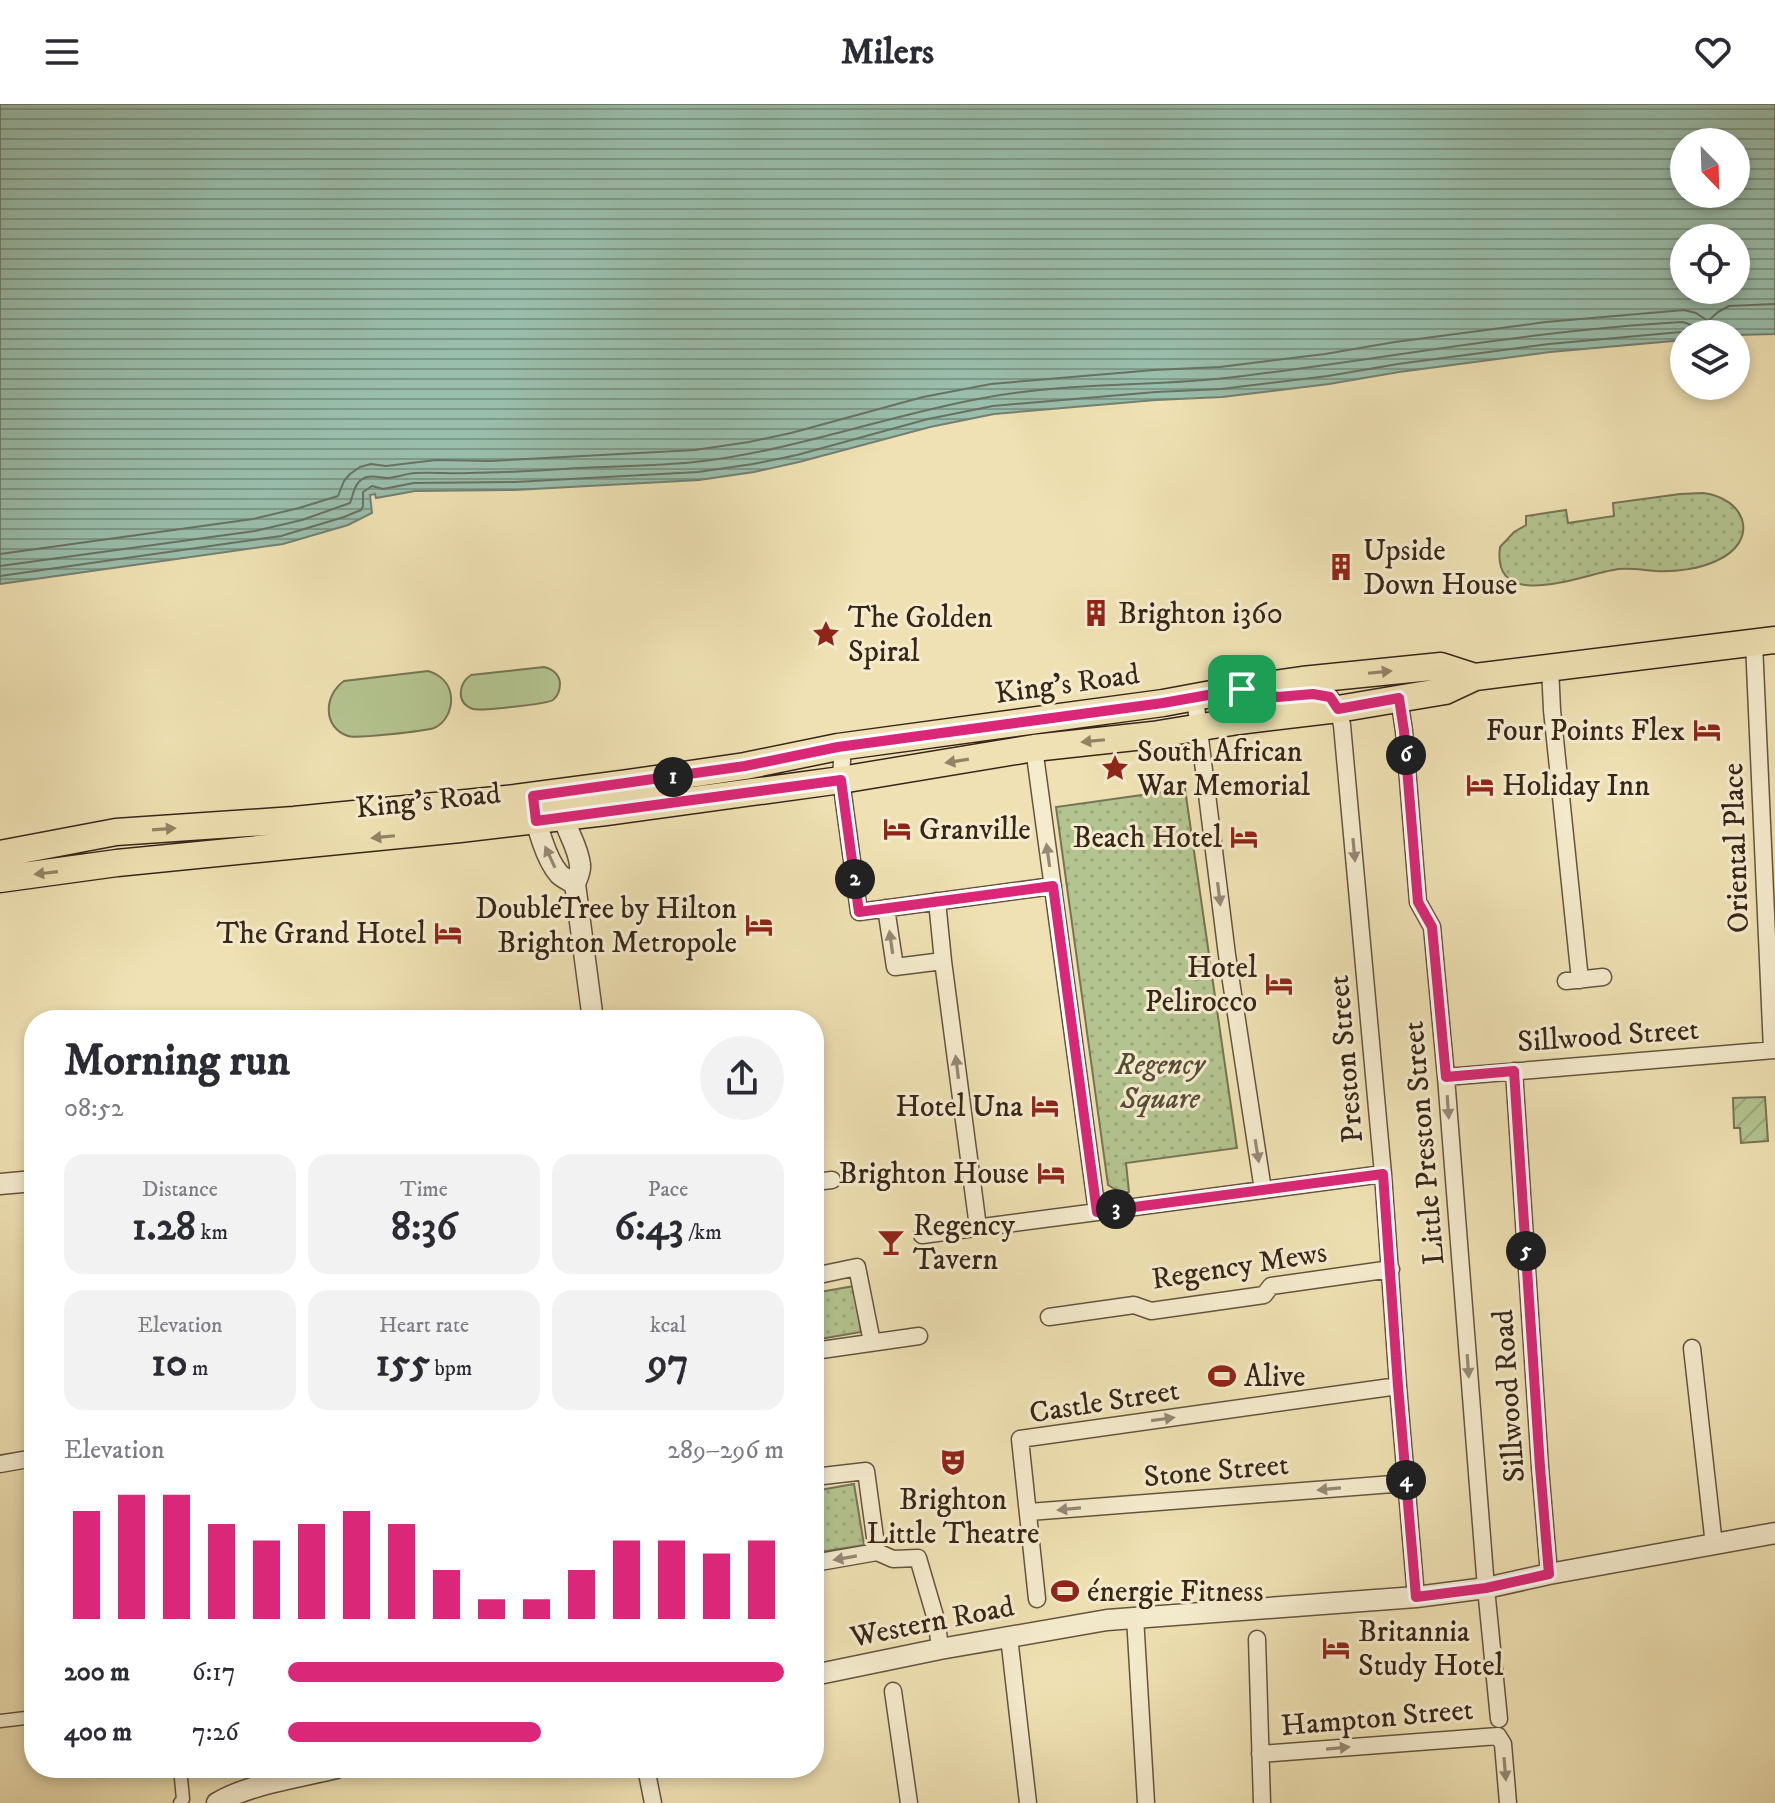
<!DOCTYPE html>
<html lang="en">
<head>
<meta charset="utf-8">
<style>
	:root { --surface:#fff; --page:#f2f2f3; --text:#2b2b33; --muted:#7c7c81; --accent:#db2777 }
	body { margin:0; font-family:"IM FELL DW Pica",serif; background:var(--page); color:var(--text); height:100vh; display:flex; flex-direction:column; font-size:30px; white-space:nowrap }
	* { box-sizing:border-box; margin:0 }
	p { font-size:26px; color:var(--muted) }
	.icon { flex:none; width:44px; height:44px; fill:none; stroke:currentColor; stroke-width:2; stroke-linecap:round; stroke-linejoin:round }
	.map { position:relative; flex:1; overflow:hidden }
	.details { position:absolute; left:24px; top:906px; width:800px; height:768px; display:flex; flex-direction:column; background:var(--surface); border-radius:32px; box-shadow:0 4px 12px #0003 }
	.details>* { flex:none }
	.needle { width:52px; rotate:157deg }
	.buttons { position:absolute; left:1670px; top:24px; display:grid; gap:16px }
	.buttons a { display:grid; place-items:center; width:80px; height:80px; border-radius:50%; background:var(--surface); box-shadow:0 4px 12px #0003; font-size:40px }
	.pin { position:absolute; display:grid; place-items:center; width:68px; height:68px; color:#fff; margin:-34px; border-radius:16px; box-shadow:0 4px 12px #0006 }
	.km { position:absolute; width:40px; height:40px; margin:-20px; border-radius:50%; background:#222; color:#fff; font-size:22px; line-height:40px; text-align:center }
	.round { display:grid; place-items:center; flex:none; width:84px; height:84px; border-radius:42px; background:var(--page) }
	.summary { display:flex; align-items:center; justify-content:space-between; height:136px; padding:0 40px }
	h1 { font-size:44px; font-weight:800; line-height:60px }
	.figures { display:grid; grid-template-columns:repeat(3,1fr); gap:12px; height:136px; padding:8px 40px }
	.figures div { display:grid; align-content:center; border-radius:20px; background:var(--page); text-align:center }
	.figures b { font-size:40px; font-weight:800 }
	.figures small { font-size:22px; font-weight:400 }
	.figures p { font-size:22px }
	.chart { height:224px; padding:16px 40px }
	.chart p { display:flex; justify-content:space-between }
	.chart svg { width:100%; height:144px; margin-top:8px; stroke:var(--accent); stroke-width:6 }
	ul { padding:0 40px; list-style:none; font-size:26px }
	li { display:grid; grid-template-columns:128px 96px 1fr; align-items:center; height:60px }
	li i { height:20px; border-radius:10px; background:var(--accent) }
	header { display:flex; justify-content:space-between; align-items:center; height:104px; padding:0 40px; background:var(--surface); font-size:36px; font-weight:800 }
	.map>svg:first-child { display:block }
	.park { fill:url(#park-dots); stroke:#767455; stroke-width:2 }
	.garden { fill:url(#garden-furrows); stroke:#767455; stroke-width:2 }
	.pitch { fill:#b4c490; stroke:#767455; stroke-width:2 }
	.water { fill:url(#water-rules); stroke:#728172; stroke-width:2; fill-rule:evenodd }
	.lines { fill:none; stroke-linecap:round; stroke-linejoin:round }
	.shore { stroke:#687263; stroke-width:2 }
	.pedestrian-casing { stroke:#655440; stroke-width:15 }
	.minor-casing { stroke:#655440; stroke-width:19 }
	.tertiary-casing { stroke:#655440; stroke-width:23 }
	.primary-casing { stroke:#37251a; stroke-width:29 }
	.pedestrian { stroke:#f5ecce; stroke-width:12 }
	.minor { stroke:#f5ecce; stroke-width:16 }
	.tertiary { stroke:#f5ecce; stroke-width:20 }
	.primary { stroke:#efe1b3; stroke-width:26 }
	.oneway { fill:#938366 }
	.oneway2 { fill:#968874 }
	.route-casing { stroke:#fff; stroke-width:16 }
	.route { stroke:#db2777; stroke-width:10 }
	.labels { text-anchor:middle; stroke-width:6; stroke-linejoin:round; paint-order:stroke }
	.poi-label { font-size:30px; fill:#37251a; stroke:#f5ecce; text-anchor:start }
	.street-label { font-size:30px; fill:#37251a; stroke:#f5ecce }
	.park-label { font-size:30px; font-style:italic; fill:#564d38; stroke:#f5ecce }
</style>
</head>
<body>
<header><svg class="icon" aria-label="menu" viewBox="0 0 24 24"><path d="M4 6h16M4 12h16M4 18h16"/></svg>Milers<svg class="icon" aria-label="heart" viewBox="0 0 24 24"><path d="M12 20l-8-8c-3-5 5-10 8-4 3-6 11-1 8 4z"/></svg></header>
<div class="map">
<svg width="1775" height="1699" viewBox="0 0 1775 1699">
	<defs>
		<pattern id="park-dots" width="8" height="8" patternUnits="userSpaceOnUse" patternTransform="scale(2)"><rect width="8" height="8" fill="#b4c490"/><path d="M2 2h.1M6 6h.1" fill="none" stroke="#9ba87c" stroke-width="1.8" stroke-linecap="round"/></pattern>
		<pattern id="garden-furrows" width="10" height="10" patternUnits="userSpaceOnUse" patternTransform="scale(2)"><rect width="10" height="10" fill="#b4c490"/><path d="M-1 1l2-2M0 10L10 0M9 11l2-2" fill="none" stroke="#9ba87c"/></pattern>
		<pattern id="water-rules" width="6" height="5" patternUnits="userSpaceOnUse" patternTransform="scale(2)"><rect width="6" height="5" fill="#9abeac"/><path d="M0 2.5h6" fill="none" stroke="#7e9a8b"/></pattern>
	</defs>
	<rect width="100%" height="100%" fill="#efe1b3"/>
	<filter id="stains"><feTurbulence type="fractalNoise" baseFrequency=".0025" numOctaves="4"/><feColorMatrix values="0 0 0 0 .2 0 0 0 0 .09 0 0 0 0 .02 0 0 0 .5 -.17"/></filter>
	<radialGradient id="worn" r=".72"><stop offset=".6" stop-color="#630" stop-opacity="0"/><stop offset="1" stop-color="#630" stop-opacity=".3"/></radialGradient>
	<path class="park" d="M1703,389C1746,394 1761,437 1716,457C1699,465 1675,468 1656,467C1644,466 1632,464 1619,465C1588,468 1491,512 1500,443L1514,428L1526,421V412L1566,406L1568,419L1614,412L1613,399L1680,390Z
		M1185,685L1237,1044L1126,1059L1129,1088L1121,1089L1108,1081L1056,703Z
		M854,1182L861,1228L814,1236V1189Z
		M854,1380L864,1441L814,1449V1387Z"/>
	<path class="garden" d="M1765,993L1768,1037L1741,1039L1740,1024H1734L1733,994Z"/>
	<path class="pitch" d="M544,563C552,565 559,570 560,579C560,585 558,592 553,596C547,600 481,607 473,605C455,599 459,579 471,571Z
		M428,567C441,571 450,580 451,593C452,605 446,619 434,624C425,627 355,635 348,632C322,623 324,591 344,577Z"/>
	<path class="water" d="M0,0H1775V230L1736,231L1684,230V236L1550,248L1399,268L1329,280L1222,293L1156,296L994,310L930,323L799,358L754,368L699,376L515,386L415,387L376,394L375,390L370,391L372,409L348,421L283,440L0,480ZM1684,38H1736V90H1684ZM1684,134H1736V186H1684Z"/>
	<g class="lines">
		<path class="shore" d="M0,450L253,415L299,404L338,392L344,377L350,370L360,363L371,360L386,362L436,356L490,357L695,346L749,338L791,329L923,293L991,280L1154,266L1220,263L1325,250L1395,238L1546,218L1684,206L1696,209L1708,217L1718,208L1729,202L1775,200
			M0,462L255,427L302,416L350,399C354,389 354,377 367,373C375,371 381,374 388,374C397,373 406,370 415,369C433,368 451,370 469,369C506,369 542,366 579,364C617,362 657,362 695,358C795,347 890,310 989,293C1070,278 1153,283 1235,273C1384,255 1533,226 1683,218L1694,222L1700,230
			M0,472L281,432L344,413L361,406L363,402V388L372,382L383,385L414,379L515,378L698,368L753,360L797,351L928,315L993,302L1156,288L1221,285L1328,272L1398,260L1549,240L1681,228L1688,230"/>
		<g class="pedestrian-casing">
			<path id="pedestrian" d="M0,1617L34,1613
				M180,1664L183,1695L180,1699"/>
		</g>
		<g class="minor-casing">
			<path id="minor" d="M1754,539L1772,946
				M1550,563L1552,606L1580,876
				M1255,588L1278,593L1313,590L1330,593L1338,605L1342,621L1383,1070L1398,1282L1416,1493
				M1399,594L1404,627L1418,798L1432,823L1446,973L1486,1484L1499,1615
				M838,643L842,656L841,676L859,808L1053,782
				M1034,644L1097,1108L1263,1086L1227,851L1195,594
				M886,804L895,863L943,857L937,797
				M943,857L978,1123
				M1566,877L1603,873
				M1514,967L1540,1363L1549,1470
				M1446,973L1775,946
				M814,1078L832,1076
				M1263,1086L1383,1070
				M922,1131L1097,1108
				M814,1172L857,1163L872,1238
				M1049,1213L1134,1201L1151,1207L1264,1191L1271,1182L1391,1165
				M1692,1244L1714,1441
				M814,1247L919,1232
				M0,1360L34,1354
				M814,1373L866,1367L877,1448
				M1029,1408L1406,1379
				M814,1459L877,1448L893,1455L918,1454L937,1519L940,1545
				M1037,1495L1020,1335L1398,1282
				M1135,1513L1146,1699
				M1009,1533L1028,1699
				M1257,1535L1262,1699
				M893,1587L909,1699
				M1260,1650L1498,1632L1503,1640L1508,1699
				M646,1664L653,1699"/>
		</g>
		<g class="tertiary-casing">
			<path id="tertiary" d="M534,702C536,721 546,755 559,770C563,774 570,777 575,780
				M561,702C563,723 578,740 580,761C581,767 577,774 575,780L593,916
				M0,1080L34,1077
				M814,1571L940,1545L1107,1516L1416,1493L1486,1484L1549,1470L1775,1429
				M217,1699C249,1680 300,1673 336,1664"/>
		</g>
		<g class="primary-casing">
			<path id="primary" d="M0,750L116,728L294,716L515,694L629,679L745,662L838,643L1163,599L1233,586L1302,576L1441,562L1475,573
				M0,775L117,759L460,725L606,708L841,676L1034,644L1153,631L1238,617L1338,605L1445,587L1475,573L1775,536"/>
		</g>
		<use href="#pedestrian" class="pedestrian"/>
		<use href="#minor" class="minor"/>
		<use href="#tertiary" class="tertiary"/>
		<use href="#primary" class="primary"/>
	</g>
	<defs><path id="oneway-solid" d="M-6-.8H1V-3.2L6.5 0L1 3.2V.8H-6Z" transform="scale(2)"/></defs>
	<g class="oneway">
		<use href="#oneway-solid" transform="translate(1380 568) rotate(-6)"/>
		<use href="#oneway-solid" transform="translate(1093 637) rotate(174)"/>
		<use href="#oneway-solid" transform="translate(957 657) rotate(171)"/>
		<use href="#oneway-solid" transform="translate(164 725) rotate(-4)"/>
		<use href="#oneway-solid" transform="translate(383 733) rotate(174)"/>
		<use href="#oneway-solid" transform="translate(46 769) rotate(173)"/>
	</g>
	<g class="oneway2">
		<use href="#oneway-solid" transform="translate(1354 746) rotate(85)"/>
		<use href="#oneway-solid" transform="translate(1048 751) rotate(-98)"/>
		<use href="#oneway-solid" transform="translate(550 753) rotate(-115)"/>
		<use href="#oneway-solid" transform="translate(1219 790) rotate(83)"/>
		<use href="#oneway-solid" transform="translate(891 838) rotate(-98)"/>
		<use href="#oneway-solid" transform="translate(957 963) rotate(-97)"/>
		<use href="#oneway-solid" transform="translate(1448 1003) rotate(86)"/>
		<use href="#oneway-solid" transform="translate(1257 1047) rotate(81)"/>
		<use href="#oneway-solid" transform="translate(1468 1262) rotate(86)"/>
		<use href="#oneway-solid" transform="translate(1163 1315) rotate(-8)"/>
		<use href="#oneway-solid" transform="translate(1329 1385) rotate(175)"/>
		<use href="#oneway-solid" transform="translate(1069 1405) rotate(175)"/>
		<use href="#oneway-solid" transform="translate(845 1454) rotate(170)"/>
		<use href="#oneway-solid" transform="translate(1338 1644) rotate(-5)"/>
		<use href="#oneway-solid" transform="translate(1505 1665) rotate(85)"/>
	</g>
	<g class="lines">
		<g class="route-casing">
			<path id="route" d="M1242,585L1278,593L1313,590L1330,593L1338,605L1399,594L1404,627L1418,798L1432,823L1446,973L1514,967L1540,1363L1549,1470L1486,1484L1416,1493L1398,1282L1383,1070L1097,1108L1053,782L859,808L841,676L536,717L533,692L745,662L838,643L1163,599Z"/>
		</g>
		<use href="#route" class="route"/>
	</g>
	<defs>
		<g id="building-bare" transform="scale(2.16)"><path d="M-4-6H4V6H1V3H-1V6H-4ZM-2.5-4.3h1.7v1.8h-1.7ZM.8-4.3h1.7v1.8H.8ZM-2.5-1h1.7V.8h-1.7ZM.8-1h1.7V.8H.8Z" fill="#8f2418" stroke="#f5ecce" stroke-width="2.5" paint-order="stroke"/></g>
		<g id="sight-bare" transform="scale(2.16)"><path d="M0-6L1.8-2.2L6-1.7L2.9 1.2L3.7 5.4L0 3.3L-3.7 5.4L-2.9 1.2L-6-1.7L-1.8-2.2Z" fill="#8f2418" stroke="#f5ecce" stroke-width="2.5" paint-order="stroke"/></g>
		<g id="hotel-bare" transform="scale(2.16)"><path d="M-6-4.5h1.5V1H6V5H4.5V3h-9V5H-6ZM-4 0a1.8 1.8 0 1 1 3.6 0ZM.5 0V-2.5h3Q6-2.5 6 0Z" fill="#8f2418" stroke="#f5ecce" stroke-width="2.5" paint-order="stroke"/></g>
		<g id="bar-bare" transform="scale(2.16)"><path d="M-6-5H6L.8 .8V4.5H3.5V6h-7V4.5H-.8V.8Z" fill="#8f2418" stroke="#f5ecce" stroke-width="2.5" paint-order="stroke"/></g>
		<g id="stadium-bare" transform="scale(2.16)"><path d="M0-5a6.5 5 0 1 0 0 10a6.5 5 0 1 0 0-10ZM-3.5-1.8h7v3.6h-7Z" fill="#8f2418" stroke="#f5ecce" stroke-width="2.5" paint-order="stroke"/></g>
		<g id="theatre-bare" transform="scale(2.16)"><path d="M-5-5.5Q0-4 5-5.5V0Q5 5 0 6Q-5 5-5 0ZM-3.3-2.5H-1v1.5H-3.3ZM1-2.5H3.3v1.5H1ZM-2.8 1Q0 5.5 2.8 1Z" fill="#8f2418" stroke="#f5ecce" stroke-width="2.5" paint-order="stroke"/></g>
	</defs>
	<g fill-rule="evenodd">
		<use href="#building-bare" x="1341" y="463"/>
		<use href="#building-bare" x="1096" y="509"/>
		<use href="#sight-bare" x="826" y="530"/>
		<use href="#hotel-bare" x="1707" y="626"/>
		<use href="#sight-bare" x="1115" y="664"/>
		<use href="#hotel-bare" x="1480" y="681"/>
		<use href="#hotel-bare" x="897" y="725"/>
		<use href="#hotel-bare" x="1244" y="733"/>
		<use href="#hotel-bare" x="759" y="821"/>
		<use href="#hotel-bare" x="448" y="829"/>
		<use href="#hotel-bare" x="1279" y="880"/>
		<use href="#hotel-bare" x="1045" y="1002"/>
		<use href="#hotel-bare" x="1051" y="1069"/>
		<use href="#bar-bare" x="891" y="1138"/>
		<use href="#stadium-bare" x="1222" y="1272"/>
		<use href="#theatre-bare" x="953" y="1358"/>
		<use href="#stadium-bare" x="1065" y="1487"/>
		<use href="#hotel-bare" x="1336" y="1544"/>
	</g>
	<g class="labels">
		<g class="poi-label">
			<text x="1363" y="456">Upside<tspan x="1363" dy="34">Down House</tspan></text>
			<text x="1118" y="519">Brighton i360</text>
			<text x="848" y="523">The Golden<tspan x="848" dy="34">Spiral</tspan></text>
			<text x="1685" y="636" text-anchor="end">Four Points Flex</text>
			<text x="1137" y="657">South African<tspan x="1137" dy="34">War Memorial</tspan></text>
			<text x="1502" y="691">Holiday Inn</text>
			<text x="919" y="735">Granville</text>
			<text x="1222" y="743" text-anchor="end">Beach Hotel</text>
			<text x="737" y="814" text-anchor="end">DoubleTree by Hilton<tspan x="737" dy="34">Brighton Metropole</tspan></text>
			<text x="426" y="839" text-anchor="end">The Grand Hotel</text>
			<text x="1257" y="873" text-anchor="end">Hotel<tspan x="1257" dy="34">Pelirocco</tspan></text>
			<text x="1023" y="1012" text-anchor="end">Hotel Una</text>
			<text x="1029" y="1079" text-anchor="end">Brighton House</text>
			<text x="913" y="1131">Regency<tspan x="913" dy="34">Tavern</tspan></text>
			<text x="1244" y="1282">Alive</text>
			<text x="953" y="1405" text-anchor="middle">Brighton<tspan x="953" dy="34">Little Theatre</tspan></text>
			<text x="1087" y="1497">énergie Fitness</text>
			<text x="1358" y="1537">Britannia<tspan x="1358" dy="34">Study Hotel</tspan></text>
		</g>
		<g class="street-label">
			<text transform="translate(1067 579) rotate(-8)" y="10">King's Road</text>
			<text transform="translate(428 696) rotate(-6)" y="10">King's Road</text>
			<text transform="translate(1735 744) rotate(-92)" y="10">Oriental Place</text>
			<text transform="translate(1608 931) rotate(-4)" y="10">Sillwood Street</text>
			<text transform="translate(1345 955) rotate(-95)" y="10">Preston Street</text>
			<text transform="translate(1423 1039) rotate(-95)" y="10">Little Preston Street</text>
			<text transform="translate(1239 1161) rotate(-9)" y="10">Regency Mews</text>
			<text transform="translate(1508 1292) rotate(-94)" y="10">Sillwood Road</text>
			<text transform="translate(1104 1297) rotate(-9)" y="10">Castle Street</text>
			<text transform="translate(1216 1366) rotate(-5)" y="10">Stone Street</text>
			<text transform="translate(932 1517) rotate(-11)" y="10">Western Road</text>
			<text transform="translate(1377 1613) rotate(-5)" y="10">Hampton Street</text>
		</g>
		<g class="park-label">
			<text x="1160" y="970">Regency<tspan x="1160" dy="34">Square</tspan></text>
		</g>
	</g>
	<rect width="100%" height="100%" filter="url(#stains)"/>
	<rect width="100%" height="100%" fill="url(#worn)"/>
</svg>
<div class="buttons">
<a><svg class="needle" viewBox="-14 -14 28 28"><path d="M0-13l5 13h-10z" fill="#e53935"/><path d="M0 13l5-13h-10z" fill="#7c7c81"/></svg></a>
<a><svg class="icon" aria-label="locate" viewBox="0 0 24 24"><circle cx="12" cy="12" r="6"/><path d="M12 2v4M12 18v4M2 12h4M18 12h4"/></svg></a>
<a><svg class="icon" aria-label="layers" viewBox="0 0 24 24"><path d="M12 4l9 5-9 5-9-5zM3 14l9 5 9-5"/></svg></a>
</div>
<div class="pin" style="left:1242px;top:585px;background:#1e9e55"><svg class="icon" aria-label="arrive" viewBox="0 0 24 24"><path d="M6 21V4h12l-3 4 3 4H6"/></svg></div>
<b class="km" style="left:673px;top:673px">1</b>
<b class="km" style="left:855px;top:775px">2</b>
<b class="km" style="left:1116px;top:1105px">3</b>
<b class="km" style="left:1406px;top:1376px">4</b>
<b class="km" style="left:1526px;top:1147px">5</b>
<b class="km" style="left:1406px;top:651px">6</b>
<section class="details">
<div class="summary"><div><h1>Morning run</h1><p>08:52</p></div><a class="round"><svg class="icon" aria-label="share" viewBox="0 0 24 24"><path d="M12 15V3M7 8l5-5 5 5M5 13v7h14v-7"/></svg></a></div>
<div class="figures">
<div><p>Distance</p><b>1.28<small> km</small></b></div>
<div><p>Time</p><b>8:36</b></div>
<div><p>Pace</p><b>6:43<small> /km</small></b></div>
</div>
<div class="figures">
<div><p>Elevation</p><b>10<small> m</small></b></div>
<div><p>Heart rate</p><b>155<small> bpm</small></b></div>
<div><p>kcal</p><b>97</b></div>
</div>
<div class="chart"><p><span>Elevation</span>289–296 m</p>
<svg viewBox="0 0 160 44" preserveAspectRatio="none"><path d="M5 44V11M15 44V6M25 44V6M35 44V15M45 44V20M55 44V15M65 44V11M75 44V15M85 44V29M95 44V38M105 44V38M115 44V29M125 44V20M135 44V20M145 44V24M155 44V20"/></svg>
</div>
<ul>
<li><b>200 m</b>6:17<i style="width:100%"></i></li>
<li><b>400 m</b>7:26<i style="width:51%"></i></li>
</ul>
</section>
</div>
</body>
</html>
